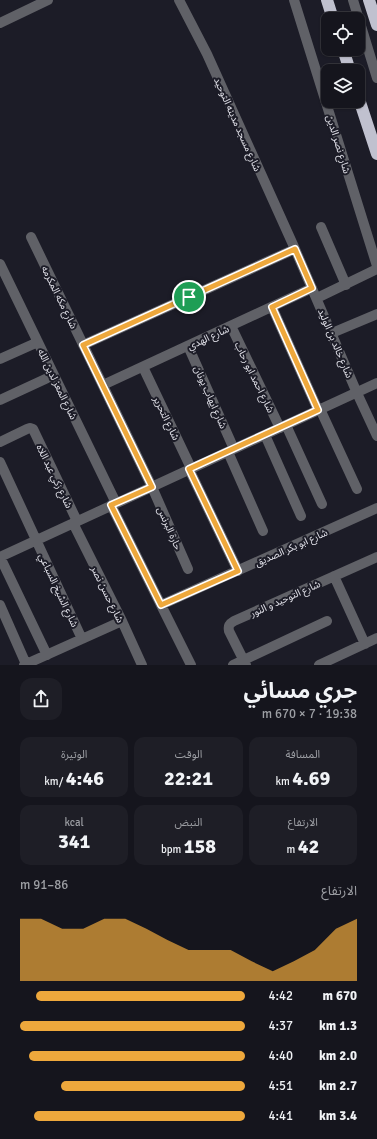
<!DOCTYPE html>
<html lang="ar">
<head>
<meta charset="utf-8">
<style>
	:root { --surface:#15151d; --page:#1e1e26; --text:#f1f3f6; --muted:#9d9fa4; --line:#34343b; --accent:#eea83c }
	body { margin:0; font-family:Signika,"Noto Sans Arabic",sans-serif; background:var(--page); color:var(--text); direction:rtl; height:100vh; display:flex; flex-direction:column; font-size:15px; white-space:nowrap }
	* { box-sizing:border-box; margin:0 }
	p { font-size:13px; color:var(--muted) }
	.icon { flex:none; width:22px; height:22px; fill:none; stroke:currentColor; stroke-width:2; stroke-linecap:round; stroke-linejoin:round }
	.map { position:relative; height:665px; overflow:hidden; direction:ltr }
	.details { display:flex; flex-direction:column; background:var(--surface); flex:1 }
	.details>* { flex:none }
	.buttons { position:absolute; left:321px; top:12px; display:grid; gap:8px }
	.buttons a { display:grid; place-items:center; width:44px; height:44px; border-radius:8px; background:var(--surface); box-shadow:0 1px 3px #0004,0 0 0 1px var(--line); font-size:20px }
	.pin { position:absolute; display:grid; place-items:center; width:34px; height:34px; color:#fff; margin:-17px; border:2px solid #fff; border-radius:50%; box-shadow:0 1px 4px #0007 }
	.round { display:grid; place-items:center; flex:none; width:42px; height:42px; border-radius:12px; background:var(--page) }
	.summary { display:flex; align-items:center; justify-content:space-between; height:68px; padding:0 20px }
	h1 { font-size:22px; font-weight:700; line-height:30px }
	.stats { display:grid; grid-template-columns:repeat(3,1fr); gap:6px; height:68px; padding:4px 20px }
	.stats div { display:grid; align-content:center; border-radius:10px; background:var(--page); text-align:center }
	.stats b { font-size:20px; font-weight:700 }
	.stats small { font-size:11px; font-weight:400 }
	.stats p { font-size:11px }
	.chart { height:112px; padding:8px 20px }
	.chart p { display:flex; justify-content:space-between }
	.chart svg { width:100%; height:72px; margin-top:4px; fill:var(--accent); opacity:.7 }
	ul { padding:0 20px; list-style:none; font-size:13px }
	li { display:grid; grid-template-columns:64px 48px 1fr; align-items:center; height:30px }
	li i { height:10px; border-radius:5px; background:var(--accent) }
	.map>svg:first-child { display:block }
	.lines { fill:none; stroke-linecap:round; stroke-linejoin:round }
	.minor { stroke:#606167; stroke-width:10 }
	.highway { stroke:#c0c1cf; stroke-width:12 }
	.route-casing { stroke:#fff; stroke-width:8 }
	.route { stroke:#eea83c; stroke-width:5 }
	.labels { text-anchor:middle; stroke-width:4; stroke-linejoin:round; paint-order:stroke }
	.street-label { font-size:10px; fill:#e1e1e9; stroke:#1c1c27 }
</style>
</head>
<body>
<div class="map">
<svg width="377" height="665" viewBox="0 0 377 665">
	<rect width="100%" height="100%" fill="#1c1c27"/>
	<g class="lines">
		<path class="minor" d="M179,0L207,54L295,249L357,393L377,436
			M294,0L377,266
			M353,0L377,78
			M0,23L48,0
			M321,227L346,285
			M31,237L152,487L188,569
			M0,264L116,503
			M317,298L377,269
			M272,307L318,410
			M231,326L280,428
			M332,333L377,314
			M83,345L295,249
			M188,346L234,449
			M0,359L38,342
			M143,367L191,468
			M103,385L312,288
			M0,400L54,375
			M320,409L357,489
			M286,425L322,504
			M265,435L301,516
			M0,442L27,429L30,428L33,429L77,521
			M228,452L263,531
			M0,462L82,639
			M189,469L238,571
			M111,505L191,665
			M73,523L122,621L142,665
			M0,557L377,383
			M0,557L47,655
			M334,576L365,644
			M0,605L26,664
			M161,605L377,508
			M24,665L122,621
			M233,665L327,621
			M246,665L229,631C228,626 229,624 234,621L377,557
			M319,665L377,638"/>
		<path class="highway" d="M327,0L333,19
			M369,0L377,25
			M343,49L350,71
			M358,96L377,154"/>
	</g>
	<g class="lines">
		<g class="route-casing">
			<path id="route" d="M295,249L312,288L272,307L318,410L189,469L238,571L161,605L111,505L152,487L83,345Z"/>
		</g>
		<use href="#route" class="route"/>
	</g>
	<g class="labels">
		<g class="street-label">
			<text transform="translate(238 124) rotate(66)" y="4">شارع مسجد مدينه التوحيد</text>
			<text transform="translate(339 144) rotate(73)" y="4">شارع نصر الدين</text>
			<text transform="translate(60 297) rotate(64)" y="4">شارع مكه المكرمه</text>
			<text transform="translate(208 337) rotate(-25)" y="4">شارع الهدي</text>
			<text transform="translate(336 343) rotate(67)" y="4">شارع خالد بن الوليد</text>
			<text transform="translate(255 377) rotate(64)" y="4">شارع احمد ابو رحاب</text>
			<text transform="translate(58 384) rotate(64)" y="4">شارع المعز لدين الله</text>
			<text transform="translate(211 397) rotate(66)" y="4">شارع ايهاب يونان</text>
			<text transform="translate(167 418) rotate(64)" y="4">شارع التحرير</text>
			<text transform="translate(55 476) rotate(64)" y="4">شارع زكي عبد اللاه</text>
			<text transform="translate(170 528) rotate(66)" y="4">حارة البرنس</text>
			<text transform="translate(291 547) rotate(-24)" y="4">شارع ابو بكر الصديق</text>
			<text transform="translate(59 590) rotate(65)" y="4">شارع الشيخ السباعي</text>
			<text transform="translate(108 594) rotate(64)" y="4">شارع حسن نصر</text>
			<text transform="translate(285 598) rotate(-24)" y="4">شارع التوحيد و النور</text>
		</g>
	</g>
</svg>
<div class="buttons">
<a><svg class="icon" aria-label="locate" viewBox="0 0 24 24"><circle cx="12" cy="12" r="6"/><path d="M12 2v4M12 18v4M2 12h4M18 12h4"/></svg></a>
<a><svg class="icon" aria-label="layers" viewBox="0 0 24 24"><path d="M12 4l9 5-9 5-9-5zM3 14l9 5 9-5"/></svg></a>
</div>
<div class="pin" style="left:189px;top:297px;background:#1e9e55"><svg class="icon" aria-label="arrive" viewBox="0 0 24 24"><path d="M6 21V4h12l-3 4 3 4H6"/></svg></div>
</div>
<section class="details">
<div class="summary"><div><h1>جري مسائي</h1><p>19:38 · 7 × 670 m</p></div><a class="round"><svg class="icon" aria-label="share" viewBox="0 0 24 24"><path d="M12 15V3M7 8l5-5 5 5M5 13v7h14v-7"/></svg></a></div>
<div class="stats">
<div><p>المسافة</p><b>4.69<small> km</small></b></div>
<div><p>الوقت</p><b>22:21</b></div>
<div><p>الوتيرة</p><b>4:46<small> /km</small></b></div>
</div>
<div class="stats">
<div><p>الارتفاع</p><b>42<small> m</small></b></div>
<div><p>النبض</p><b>158<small> bpm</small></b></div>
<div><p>kcal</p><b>341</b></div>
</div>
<div class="chart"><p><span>الارتفاع</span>86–91 m</p>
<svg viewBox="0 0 160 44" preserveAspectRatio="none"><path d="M0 44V6L10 6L20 12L30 12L40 6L50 6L60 12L70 19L80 25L90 25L100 25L110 32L120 38L130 32L140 25L150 12L160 6V44z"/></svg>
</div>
<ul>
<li><b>670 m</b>4:42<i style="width:93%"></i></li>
<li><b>1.3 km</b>4:37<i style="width:100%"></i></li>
<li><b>2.0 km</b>4:40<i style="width:96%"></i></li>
<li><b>2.7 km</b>4:51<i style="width:82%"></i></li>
<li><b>3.4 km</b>4:41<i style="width:94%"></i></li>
</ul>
</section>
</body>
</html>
